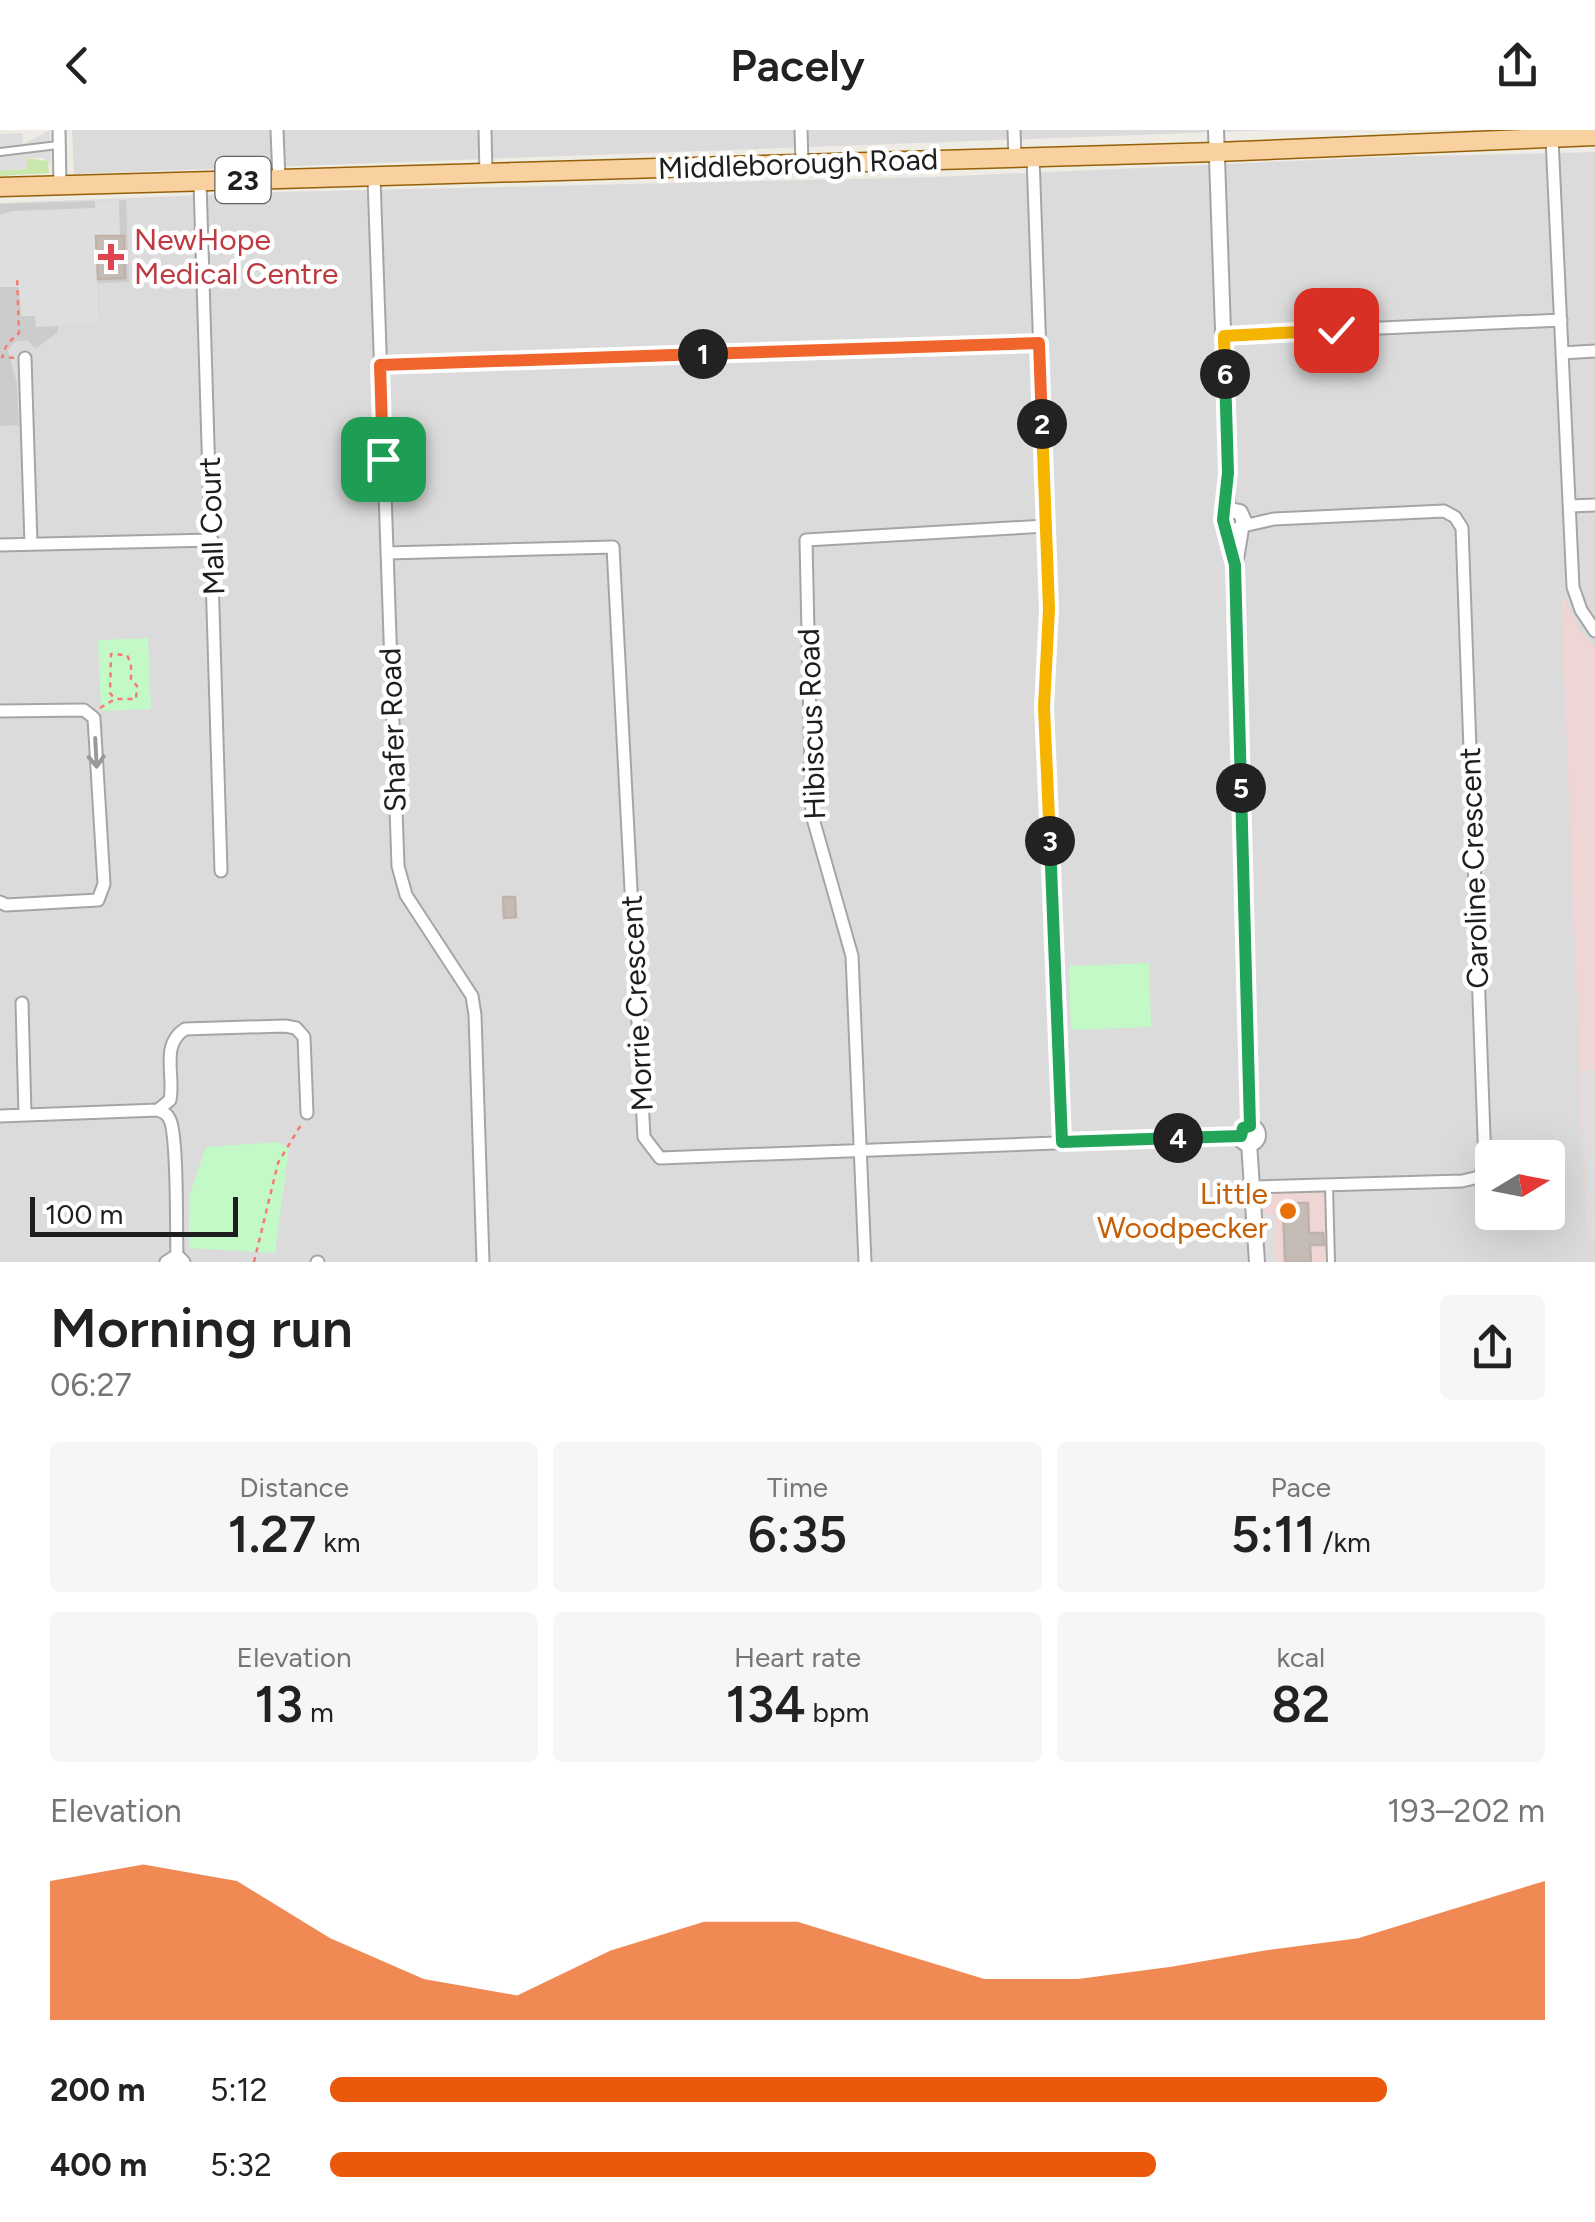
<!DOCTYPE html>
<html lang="en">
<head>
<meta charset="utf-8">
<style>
	:root { --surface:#fff; --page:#f6f6f6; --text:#222; --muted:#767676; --accent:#ea580c }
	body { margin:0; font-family:Figtree,sans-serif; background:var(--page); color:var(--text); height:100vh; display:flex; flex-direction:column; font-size:38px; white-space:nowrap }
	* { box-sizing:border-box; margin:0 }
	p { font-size:32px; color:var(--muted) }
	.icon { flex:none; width:55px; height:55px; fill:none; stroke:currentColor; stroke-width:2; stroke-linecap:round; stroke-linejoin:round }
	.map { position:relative; height:1132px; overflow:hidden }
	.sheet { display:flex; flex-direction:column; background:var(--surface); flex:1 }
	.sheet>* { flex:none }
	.needle { width:65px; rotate:80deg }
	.controls { position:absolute; left:1475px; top:1010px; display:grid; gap:20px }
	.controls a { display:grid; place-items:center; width:90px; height:90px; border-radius:10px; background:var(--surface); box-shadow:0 10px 40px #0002; font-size:50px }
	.scale { position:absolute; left:30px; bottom:25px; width:208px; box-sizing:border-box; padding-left:10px; border:5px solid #1e1e1e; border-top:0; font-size:28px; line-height:35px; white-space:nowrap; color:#1e1e1e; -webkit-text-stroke:8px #fff; paint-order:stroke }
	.pin { position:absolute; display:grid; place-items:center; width:85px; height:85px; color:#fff; margin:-42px; border-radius:20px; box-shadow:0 5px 15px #0006 }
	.km { position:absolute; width:50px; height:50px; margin:-25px; border-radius:50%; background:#222; color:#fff; font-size:28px; line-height:50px; text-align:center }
	.round { display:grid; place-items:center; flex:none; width:105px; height:105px; border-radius:10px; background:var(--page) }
	.summary { display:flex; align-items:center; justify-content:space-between; height:170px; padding:0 50px }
	h1 { font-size:55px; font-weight:600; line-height:75px }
	.figures { display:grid; grid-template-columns:repeat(3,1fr); gap:15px; height:170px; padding:10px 50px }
	.figures div { display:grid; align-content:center; border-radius:10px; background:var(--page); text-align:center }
	.figures b { font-size:50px; font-weight:600 }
	.figures small { font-size:28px; font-weight:400 }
	.figures p { font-size:28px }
	.chart { height:280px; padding:20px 50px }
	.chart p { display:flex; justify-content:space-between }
	.chart svg { width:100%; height:180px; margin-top:10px; fill:var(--accent); opacity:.7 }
	ul { padding:0 50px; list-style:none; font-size:32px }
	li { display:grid; grid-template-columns:160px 120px 1fr; align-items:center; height:75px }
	li i { height:25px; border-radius:12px; background:var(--accent) }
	header { display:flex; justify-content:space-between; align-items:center; height:130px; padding:0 50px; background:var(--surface); font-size:45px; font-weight:600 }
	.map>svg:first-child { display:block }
	.residential { fill:#dcdbdb; fill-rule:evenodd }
	.commercial { fill:#efd5d4 }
	.religious { fill:#ccc }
	.grass { fill:#cae8ac }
	.park { fill:#c3f8c7 }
	.parking { fill:#dedede }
	.building { fill:#c3bbb4; stroke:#c0b2a8; stroke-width:2.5 }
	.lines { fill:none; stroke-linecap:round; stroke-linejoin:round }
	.service-casing { stroke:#a5a5a5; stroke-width:10 }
	.minor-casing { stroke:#a5a5a5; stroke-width:15 }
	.tertiary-casing { stroke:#a5a5a5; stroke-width:18 }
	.primary-casing { stroke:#946205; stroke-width:21 }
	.path { stroke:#f57b70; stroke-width:2.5; stroke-dasharray:5 5; stroke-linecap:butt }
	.service { stroke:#fff; stroke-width:6 }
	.minor { stroke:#fff; stroke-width:11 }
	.tertiary { stroke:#fff; stroke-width:14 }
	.primary { stroke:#f9d1a0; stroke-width:18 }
	.oneway { stroke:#9a9a9a }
	.split-1-casing { stroke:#fff; stroke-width:20 }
	.split-2-casing { stroke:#fff; stroke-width:20 }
	.split-3-casing { stroke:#fff; stroke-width:20 }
	.split-4-casing { stroke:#fff; stroke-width:20 }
	.split-5-casing { stroke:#fff; stroke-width:20 }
	.split-6-casing { stroke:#fff; stroke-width:20 }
	.split-7-casing { stroke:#fff; stroke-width:20 }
	.split-1 { stroke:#f0652b; stroke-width:12 }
	.split-2 { stroke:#f0652b; stroke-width:12 }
	.split-3 { stroke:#f5b400; stroke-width:12 }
	.split-4 { stroke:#22a559; stroke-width:12 }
	.split-5 { stroke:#22a559; stroke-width:12 }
	.split-6 { stroke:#22a559; stroke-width:12 }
	.split-7 { stroke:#f5b400; stroke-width:12 }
	.health-dot { fill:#e0444e; stroke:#fff; stroke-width:4 }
	.food-dot { fill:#e8710a; stroke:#fff; stroke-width:4 }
	.labels { text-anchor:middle; stroke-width:9; stroke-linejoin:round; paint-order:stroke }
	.shield { fill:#fff; stroke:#626262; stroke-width:2.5 }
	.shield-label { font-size:28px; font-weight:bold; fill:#1e1e1e }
	.street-label { font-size:30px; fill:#1e1e1e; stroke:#fff }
	.health-label { font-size:30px; fill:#be3a42; stroke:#fff; text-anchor:start }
	.food-label { font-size:30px; fill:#c56008; stroke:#fff; text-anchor:end }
</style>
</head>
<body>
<header><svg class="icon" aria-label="back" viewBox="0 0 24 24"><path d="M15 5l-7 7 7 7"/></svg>Pacely<svg class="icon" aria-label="share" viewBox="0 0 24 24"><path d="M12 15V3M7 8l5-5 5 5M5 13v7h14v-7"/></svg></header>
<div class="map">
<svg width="1595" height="1132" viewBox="0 0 1595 1132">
	<rect width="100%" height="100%" fill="#efebe5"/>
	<path class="residential" d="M72,0H1272L74,44Z
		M1595,22V1132H0V73L279,62L935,47L1383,27ZM1492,1028H1548V1082H1492Z"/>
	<path class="commercial" d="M1561,469H1565L1579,500L1595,517V1112L1586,1092Z
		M1334,1062L1335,1132H1263L1261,1063Z"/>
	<path class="religious" d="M126,70L129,152L98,153L99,194L58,196V202L35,219L28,210L14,212L8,221L17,254L19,295L0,296V74Z"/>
	<path class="grass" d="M26,28L48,31L49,43L0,46V40L26,39Z"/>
	<path class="park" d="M148,508L151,579L101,581L98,510Z
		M1149,833L1151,897L1071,900L1069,836Z
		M278,1012L289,1018L275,1123L189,1118V1067L206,1017Z"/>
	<path class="parking" d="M50,0L51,35L43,28H27V39L0,40V4L22,3L23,14Z
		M119,70L120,106L96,107L99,194L36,197L35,186H21L19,157H0V85L11,81L95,78V71Z
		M1595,940V1112L1586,1092L1582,941Z
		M1275,1084L1276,1132H1265L1263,1084Z"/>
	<path class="building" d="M96,106H124L125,148L98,149Z
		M503,767H515L516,787L504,788Z
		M1286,1073H1308L1309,1103H1323L1324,1115H1310L1311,1132H1285L1283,1077Z"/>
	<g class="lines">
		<g class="service-casing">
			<path id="service" d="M0,22L58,15
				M1329,1056L1331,1132"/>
		</g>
		<g class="minor-casing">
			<path id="minor" d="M59,0L60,55
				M277,0L279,50
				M485,0L486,44
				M801,0L802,33
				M1014,0L1015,27
				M1552,8L1573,457L1581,480L1595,501
				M1033,26L1049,479L1045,577L1062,1012
				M374,48L398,736L406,765L472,866L475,885L483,1132
				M200,52L221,741
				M1224,205L1561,190
				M1562,223L1595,221
				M25,228L31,414
				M379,235L1039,213
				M1570,376L1595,375
				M1243,396L1274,389L1444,381L1455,387L1462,398L1485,1034L1479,1047L1462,1051L1254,1057
				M0,415L212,410
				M387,423L613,417L644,1007L660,1028L1241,1006
				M0,581L84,580L94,588L104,754L98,770L6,775L0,772
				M22,873L25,985
				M158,980L170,970C175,945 160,915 185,899L285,896L296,898L304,907L307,983
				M0,986L158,980C164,983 167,983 170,990C178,1008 176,1099 177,1125
				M166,1132L177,1125L184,1132
				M317,1132H318
				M865,1132L852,826L812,685L806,410L1046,396"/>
		</g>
		<g class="tertiary-casing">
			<path id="tertiary" d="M1216,0L1228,343L1226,383
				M1226,398L1233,401L1241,399L1244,391L1240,382L1230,380L1223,388V393L1234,429
				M1241,399L1235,435L1250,996
				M1240 1005a9 9 0 1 1 18 0a9 9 0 1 1-18 0Z
				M1249,1013L1257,1132"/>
		</g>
		<g class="primary-casing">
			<path id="primary" d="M0,57L1216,22L1595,6"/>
		</g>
		<path class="path" d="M14,228L2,227L7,214L19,203L17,146
			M100,578L115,569H136L137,556L131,549V534L127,525L111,524L110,563L115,569
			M254,1132L278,1033L302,993"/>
		<use href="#service" class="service"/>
		<use href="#minor" class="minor"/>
		<use href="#tertiary" class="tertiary"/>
		<use href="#primary" class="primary"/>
	</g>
	<defs><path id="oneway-shaft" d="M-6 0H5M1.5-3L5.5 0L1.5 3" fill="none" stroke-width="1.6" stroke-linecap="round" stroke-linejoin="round" transform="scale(2.5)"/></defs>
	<use class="oneway" href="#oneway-shaft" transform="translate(96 623) rotate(87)"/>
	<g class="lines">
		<g class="split-1-casing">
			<path id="split-1" d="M383,329L380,235L703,224"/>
		</g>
		<g class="split-2-casing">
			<path id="split-2" d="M703,224L1039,213L1042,294"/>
		</g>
		<g class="split-3-casing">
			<path id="split-3" d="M1042,294L1049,479L1044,577L1050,711"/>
		</g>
		<g class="split-4-casing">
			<path id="split-4" d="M1050,711L1062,1012L1178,1008"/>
		</g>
		<g class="split-5-casing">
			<path id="split-5" d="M1178,1008L1241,1006L1243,998L1250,996L1241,658"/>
		</g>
		<g class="split-6-casing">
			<path id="split-6" d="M1225,244L1228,343L1223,390L1235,435L1241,658"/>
		</g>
		<g class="split-7-casing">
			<path id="split-7" d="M1225,244L1224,206L1336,200"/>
		</g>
		<use href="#split-1" class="split-1"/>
		<use href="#split-2" class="split-2"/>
		<use href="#split-3" class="split-3"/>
		<use href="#split-4" class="split-4"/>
		<use href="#split-5" class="split-5"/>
		<use href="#split-6" class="split-6"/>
		<use href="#split-7" class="split-7"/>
	</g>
	<path class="health-dot" d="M106 112h10v10h10v10h-10v10h-10v-10h-10v-10h10z"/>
	<circle class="food-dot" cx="1288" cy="1081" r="10"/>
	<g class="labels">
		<rect class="shield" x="215.5" y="27" width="55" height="46" rx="8"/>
		<g class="shield-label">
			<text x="243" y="60">23</text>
		</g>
		<g class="street-label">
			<text transform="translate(798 34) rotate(-2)" y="10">Middleborough Road</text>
			<text transform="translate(212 396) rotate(-92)" y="10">Mall Court</text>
			<text transform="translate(812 594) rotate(-92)" y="10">Hibiscus Road</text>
			<text transform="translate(393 600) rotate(-92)" y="10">Shafer Road</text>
			<text transform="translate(1474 738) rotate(-92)" y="10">Caroline Crescent</text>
			<text transform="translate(637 873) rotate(-93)" y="10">Morrie Crescent</text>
		</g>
		<g class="health-label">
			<text x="134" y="120">NewHope<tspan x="134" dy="34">Medical Centre</tspan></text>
		</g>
		<g class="food-label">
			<text x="1268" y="1074">Little<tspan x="1268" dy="34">Woodpecker</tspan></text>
		</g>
	</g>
</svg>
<div class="controls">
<a><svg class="needle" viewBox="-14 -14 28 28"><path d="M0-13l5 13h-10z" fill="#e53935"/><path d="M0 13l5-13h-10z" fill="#767676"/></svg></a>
</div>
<div class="scale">100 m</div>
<div class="pin" style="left:383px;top:329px;background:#1e9e55"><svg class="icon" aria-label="arrive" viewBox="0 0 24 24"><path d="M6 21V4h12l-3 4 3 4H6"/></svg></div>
<div class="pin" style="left:1336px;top:200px;background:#d93025"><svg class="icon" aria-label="check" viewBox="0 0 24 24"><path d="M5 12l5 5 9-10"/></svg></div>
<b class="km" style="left:703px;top:224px">1</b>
<b class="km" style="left:1042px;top:294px">2</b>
<b class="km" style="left:1050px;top:711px">3</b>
<b class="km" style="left:1178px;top:1008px">4</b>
<b class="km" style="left:1241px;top:658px">5</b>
<b class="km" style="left:1225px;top:244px">6</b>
</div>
<section class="sheet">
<div class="summary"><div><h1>Morning run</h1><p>06:27</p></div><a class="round"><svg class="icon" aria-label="share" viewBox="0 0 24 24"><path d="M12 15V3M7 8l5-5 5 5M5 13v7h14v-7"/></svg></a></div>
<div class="figures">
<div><p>Distance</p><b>1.27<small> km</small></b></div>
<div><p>Time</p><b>6:35</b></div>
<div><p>Pace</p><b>5:11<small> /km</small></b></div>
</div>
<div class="figures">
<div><p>Elevation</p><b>13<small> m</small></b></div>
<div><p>Heart rate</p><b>134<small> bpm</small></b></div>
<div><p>kcal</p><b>82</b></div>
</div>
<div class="chart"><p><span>Elevation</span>193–202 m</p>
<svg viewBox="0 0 160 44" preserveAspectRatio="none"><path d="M0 44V10L10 6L20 10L30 24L40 34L50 38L60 27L70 20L80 20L90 27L100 34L110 34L120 31L130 27L140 24L150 17L160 10V44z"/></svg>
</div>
<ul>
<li><b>200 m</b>5:12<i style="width:87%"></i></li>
<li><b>400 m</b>5:32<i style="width:68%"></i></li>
</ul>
</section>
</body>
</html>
